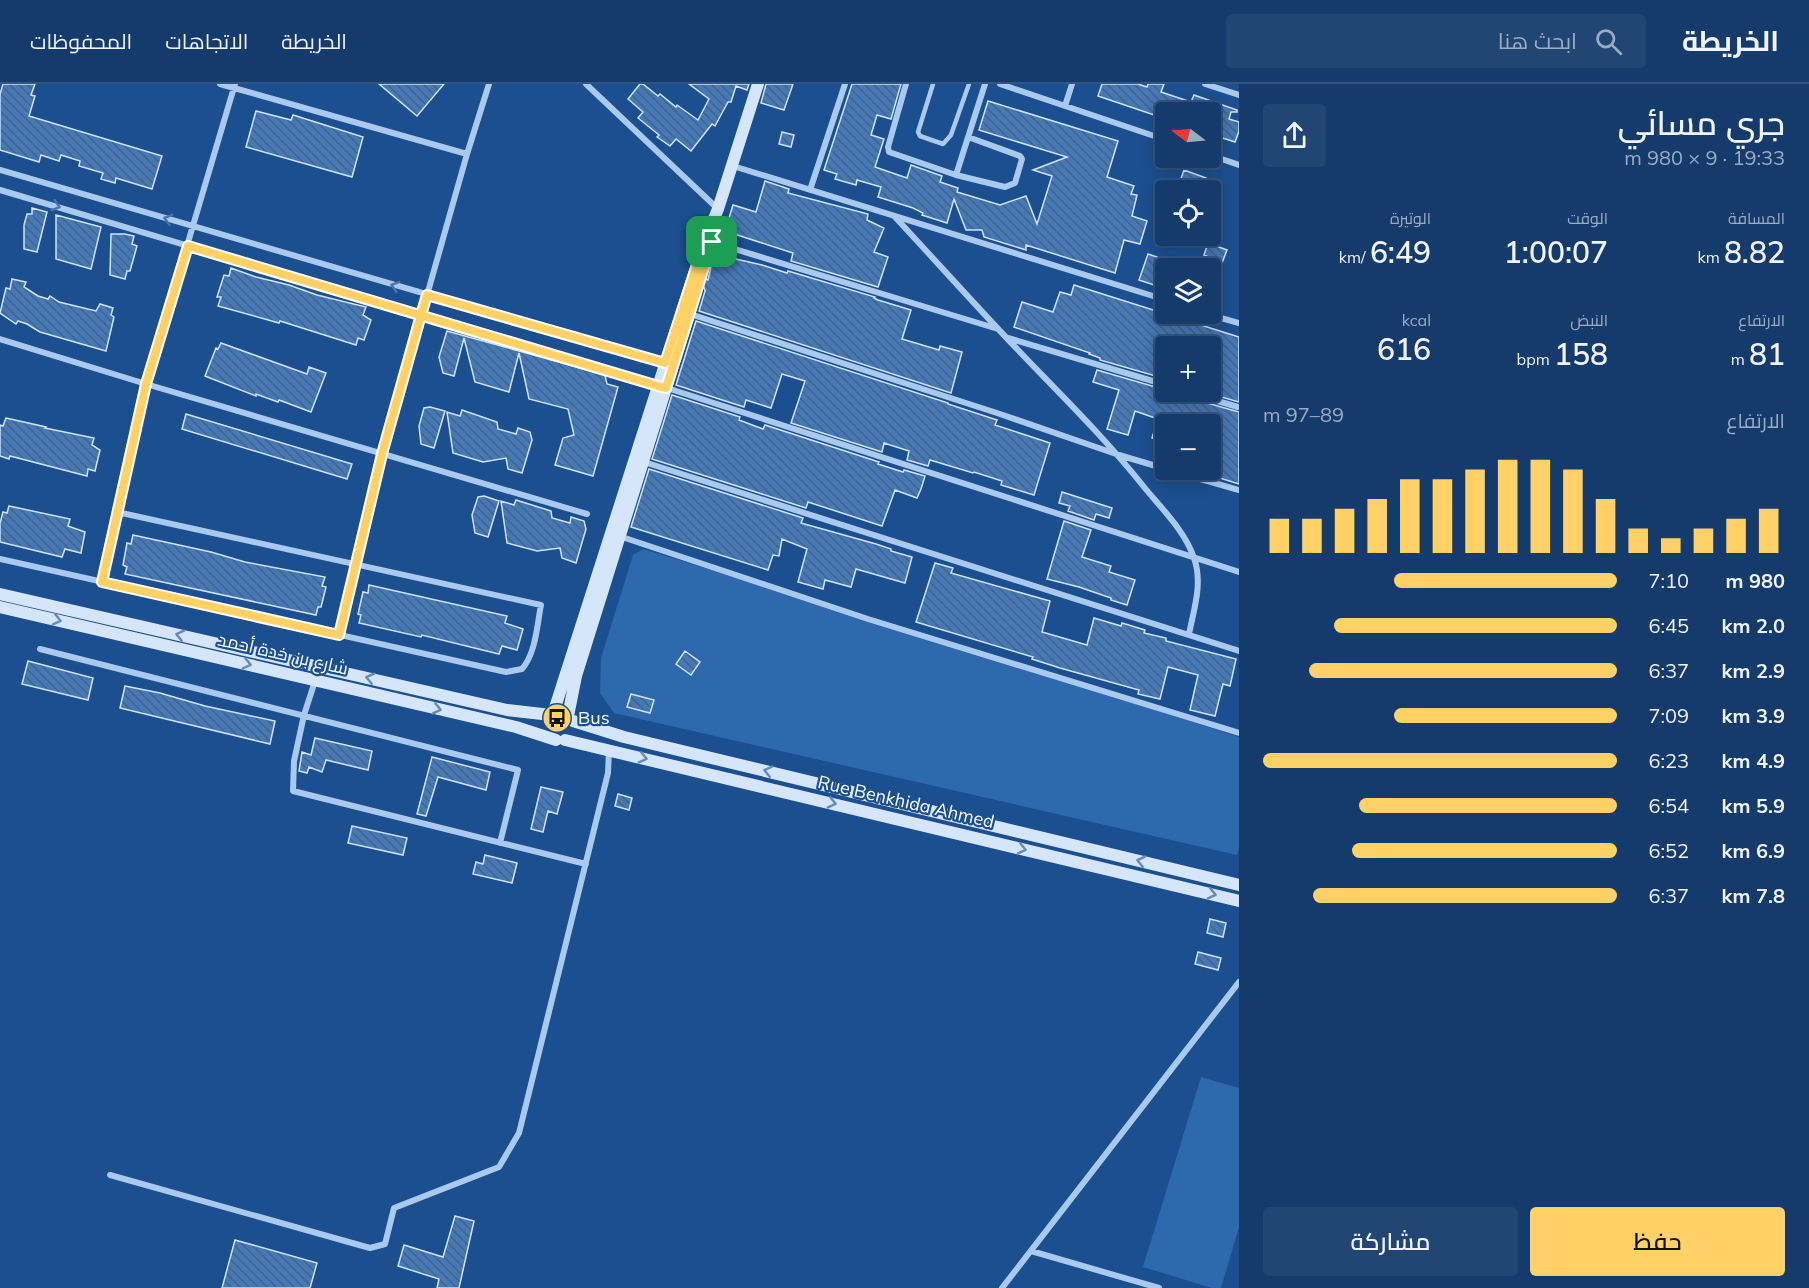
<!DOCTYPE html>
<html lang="ar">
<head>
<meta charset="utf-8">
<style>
	:root { --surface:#143b6b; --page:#214673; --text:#f1f3f6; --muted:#9dadc1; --line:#33557e; --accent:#ffd166 }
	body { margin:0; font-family:Mulish,Cairo,sans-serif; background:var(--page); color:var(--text); direction:rtl; height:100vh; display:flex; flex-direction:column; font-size:22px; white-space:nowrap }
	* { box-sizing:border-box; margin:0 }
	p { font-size:20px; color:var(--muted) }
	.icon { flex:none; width:33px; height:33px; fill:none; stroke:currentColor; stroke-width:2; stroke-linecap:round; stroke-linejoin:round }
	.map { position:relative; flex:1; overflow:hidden; direction:ltr }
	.details { display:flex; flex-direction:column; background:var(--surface); width:570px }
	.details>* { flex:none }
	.needle { width:39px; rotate:286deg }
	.fabs { position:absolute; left:1155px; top:18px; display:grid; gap:12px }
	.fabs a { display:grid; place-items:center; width:66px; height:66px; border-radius:6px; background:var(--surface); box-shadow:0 3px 15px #0003,0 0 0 2px var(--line); font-size:30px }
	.pin { position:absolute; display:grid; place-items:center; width:51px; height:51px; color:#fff; margin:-26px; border-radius:12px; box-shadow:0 3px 9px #0006 }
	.round { display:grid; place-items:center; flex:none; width:63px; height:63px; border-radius:6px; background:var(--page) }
	.summary { display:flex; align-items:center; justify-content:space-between; height:102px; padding:0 24px }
	h1 { font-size:33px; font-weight:600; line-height:45px }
	.stats { display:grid; grid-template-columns:repeat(3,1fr); gap:9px; height:102px; padding:6px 24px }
	.stats div { display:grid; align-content:center }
	.stats b { font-size:30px; font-weight:600 }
	.stats small { font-size:16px; font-weight:400 }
	.stats p { font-size:16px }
	.chart { height:168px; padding:12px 24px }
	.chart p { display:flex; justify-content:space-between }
	.chart svg { width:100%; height:108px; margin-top:6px; stroke:var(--accent); stroke-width:6 }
	.button { display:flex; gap:12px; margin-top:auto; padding:12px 24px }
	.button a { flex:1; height:69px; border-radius:6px; background:var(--accent); color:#111; font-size:24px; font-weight:600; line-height:69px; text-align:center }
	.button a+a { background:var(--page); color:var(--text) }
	ul { padding:0 24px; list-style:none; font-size:20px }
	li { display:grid; grid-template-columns:96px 72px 1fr; align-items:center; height:45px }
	li i { height:15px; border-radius:8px; background:var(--accent) }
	header { display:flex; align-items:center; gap:36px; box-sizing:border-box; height:84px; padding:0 30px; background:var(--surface); border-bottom:2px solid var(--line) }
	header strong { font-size:28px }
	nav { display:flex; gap:33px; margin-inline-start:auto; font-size:21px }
	.search { width:420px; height:54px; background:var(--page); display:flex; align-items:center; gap:15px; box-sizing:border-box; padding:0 21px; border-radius:6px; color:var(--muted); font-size:22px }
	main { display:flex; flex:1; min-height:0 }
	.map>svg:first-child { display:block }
	.green { fill:#2e69ad }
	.building { fill:url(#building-back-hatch); stroke:#cfe3fa; stroke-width:1.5 }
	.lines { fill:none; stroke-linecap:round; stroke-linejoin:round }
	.lane { stroke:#a9c9ee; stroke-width:4.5 }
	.street { stroke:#a9c9ee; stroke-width:6 }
	.secondary { stroke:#d6e6fa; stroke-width:12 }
	.oneway { stroke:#4674ac }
	.oneway2 { stroke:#668bba }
	.route-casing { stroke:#fff; stroke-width:12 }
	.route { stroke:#ffd166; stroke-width:8 }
	.labels { text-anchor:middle; stroke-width:4.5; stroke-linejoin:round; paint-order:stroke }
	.street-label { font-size:18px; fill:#fff; stroke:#1b4f8f }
	.poi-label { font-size:18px; fill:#fff; stroke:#1b4f8f; text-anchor:start }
</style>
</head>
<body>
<header>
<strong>الخريطة</strong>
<div class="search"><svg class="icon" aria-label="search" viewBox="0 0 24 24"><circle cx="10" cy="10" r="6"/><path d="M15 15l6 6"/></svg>ابحث هنا</div>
<nav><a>الخريطة</a><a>الاتجاهات</a><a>المحفوظات</a></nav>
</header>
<main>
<section class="details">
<div class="summary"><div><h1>جري مسائي</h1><p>19:33 · 9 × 980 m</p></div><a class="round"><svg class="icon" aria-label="share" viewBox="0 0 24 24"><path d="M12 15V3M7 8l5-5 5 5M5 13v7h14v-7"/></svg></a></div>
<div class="stats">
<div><p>المسافة</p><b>8.82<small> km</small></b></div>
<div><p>الوقت</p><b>1:00:07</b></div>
<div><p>الوتيرة</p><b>6:49<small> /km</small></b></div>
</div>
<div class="stats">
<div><p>الارتفاع</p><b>81<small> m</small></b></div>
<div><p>النبض</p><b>158<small> bpm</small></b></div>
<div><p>kcal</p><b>616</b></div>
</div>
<div class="chart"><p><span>الارتفاع</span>89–97 m</p>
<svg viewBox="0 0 160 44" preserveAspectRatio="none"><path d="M5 44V30M15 44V30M25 44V26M35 44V22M45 44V14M55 44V14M65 44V10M75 44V6M85 44V6M95 44V10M105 44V22M115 44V34M125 44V38M135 44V34M145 44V30M155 44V26"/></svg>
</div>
<ul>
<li><b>980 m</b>7:10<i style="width:63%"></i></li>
<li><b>2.0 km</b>6:45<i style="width:80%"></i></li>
<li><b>2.9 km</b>6:37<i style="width:87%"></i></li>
<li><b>3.9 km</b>7:09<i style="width:63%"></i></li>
<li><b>4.9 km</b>6:23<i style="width:100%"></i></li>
<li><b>5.9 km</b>6:54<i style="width:73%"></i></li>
<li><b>6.9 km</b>6:52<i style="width:75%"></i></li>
<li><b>7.8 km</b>6:37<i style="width:86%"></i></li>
</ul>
<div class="button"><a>حفظ</a><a>مشاركة</a></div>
</section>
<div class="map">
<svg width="1239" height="1204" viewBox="0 0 1239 1204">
	<defs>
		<pattern id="building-back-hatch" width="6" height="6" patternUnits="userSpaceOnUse" patternTransform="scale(1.5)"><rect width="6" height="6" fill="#4478b7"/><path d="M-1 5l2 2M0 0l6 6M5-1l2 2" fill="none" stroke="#486282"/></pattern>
	</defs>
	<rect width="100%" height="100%" fill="#1b4f8f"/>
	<path class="green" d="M643,465L915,549L1239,653V764L1237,771L614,629L600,609L601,574L633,471Z
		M1201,993L1239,1004V1143L1221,1204H1212L1143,1183Z"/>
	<path class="building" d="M3,0H35L31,11L35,12L29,32L162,72L152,105L116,94L115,99L101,95L103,89L79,82L80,77L61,71L59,77L41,71L39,78L0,66V10Z
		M379,0H444L417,32Z
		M640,0H643L658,12L660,10L676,23L677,21L698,36L709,15L689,0H749L747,6L736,2L731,18H728L715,42L712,40L691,67L676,55L670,62L657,53L659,51L638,34L643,28L628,15Z
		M766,0H793L784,26L761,19Z
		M852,0H901L891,35L877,31L871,51L884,55L875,83L907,94L911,81L942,92L940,98L958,104L957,108L1000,121L1026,112L1037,140L1052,92L1033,86L1067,73L979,46L988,17L1118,57L1107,93L1134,102L1131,110L1137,111L1132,132L1147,137L1140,160L1124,156L1115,189L1026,161V166L984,153L982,146H966L954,115L947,139L922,131L923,129L913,124L878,113L881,103L857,96L856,101L835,95L837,90L824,86Z
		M1102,0H1138L1147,3L1148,0H1164L1161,8L1191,18L1194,11L1237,26V28H1231L1229,35L1239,38V47L1235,58L1210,50V28H1166V35L1098,12Z
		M256,27L291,36L293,31L363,53L352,93L246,63Z
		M782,48L794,51L791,63L779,60Z
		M1184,86L1206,94L1202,106H1177Z
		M765,97L789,105L788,109L868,130L867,136L884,144L874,168L888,173L878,203L791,177L793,169L725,147L733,121L756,128Z
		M32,124L47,128L37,168L24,165V141L27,130H32Z
		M56,131L101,143L91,185L56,175Z
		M111,150H125L134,152L132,160L137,162L130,187H127L125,195L110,191Z
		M1208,159L1227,166L1222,179L1204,171Z
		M714,170L762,181L787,189L788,187L875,213L874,214L878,216L911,226L902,255L939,266L940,262L962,268L951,309L699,227L705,207L703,200L705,195L708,196Z
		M1148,170L1166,176L1163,187L1166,188V205L1139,196Z
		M231,184L256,193L289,201L317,211L366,223L363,231L371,236L364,256L358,254L356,261L280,237L279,239L218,222L221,213H217L224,191L229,192Z
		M12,195L26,198L24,203L38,212L48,215L50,212L59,218L96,227L100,220L113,224L111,231L114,233L106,267L40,248L27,240L18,237L16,240L0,229L6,204L10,205Z
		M1074,201L1239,253V318L1204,308H1210V262H1166V295L1100,276V274L1089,270L1090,269L1014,243L1022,218L1053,228L1060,208L1071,211Z
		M696,237L948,319V320L997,336L995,341L1050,359L1034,411L1001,401L1002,397L974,388L973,389L930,376L928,382L907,376L909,367L884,359L882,368L791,339L805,297L782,290L771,324L746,316L744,323L676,301Z
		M447,247L605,291L607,300L618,303L593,392L555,381L563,354L574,351L568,325L529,315L519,269L509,308L475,298L464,254L454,292L443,289L439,273Z
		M221,259L307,290L309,283L326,289L311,328L279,316L278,318L256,310V312L205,292L216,264L218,265Z
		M1097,286L1166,306V308H1182L1186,313L1239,328V400L1210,391V340H1166V358L1152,354L1158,335L1135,327L1128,351L1107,345L1119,306L1093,298Z
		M672,311L740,333L739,336L763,345L765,341L879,378L878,380L903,388L904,386L925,392L921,405L917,414L895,406L882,442L808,418L806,424L652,375Z
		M430,323L445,327L434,364L421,360L419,342L424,324Z
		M462,326L497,338L498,345L516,350L518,344L530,348L532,356L522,389L508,385L506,374L483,378L453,369L447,328L460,332Z
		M186,330L352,380L347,395L182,345Z
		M6,334L46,343L45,344L94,354L92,361L100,366L95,387L88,385L87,392L10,372L9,375L0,372V341L3,342Z
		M649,385L803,434L801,439L876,460L891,465V467L912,473L905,499L856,485L851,503L825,496L823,505L798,498L807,465L782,455L779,472L773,471L768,486L631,443Z
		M1062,408L1112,424L1109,434L1096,430L1094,436L1068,427L1070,422L1059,419Z
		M484,412L499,417L488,453L475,449L472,431L478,413Z
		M516,416L551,427L552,434L570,439L571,433L584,437L586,445L576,479L562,474L560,464L537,467L507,459L501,417L514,421Z
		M9,422L70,435L68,442L85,448L81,469L65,465L62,473L0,458V439L3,428L7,429Z
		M1064,437L1091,446L1082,473L1111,482L1109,488L1135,496L1127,521L1111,516V514L1079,503L1047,495Z
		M133,451L211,468L245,478L325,493L322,502L326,503L321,523H318L316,531L125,490L127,483L123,481L127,459L131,460Z
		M935,479L953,484L951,489L1050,517L1042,548L1087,561L1094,534L1121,542L1122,539L1145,546L1144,549L1166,554V557L1236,575L1230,602L1223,600L1215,632L1190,626L1198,591L1168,583L1160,615L1138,610L1139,606L1060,584L1032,575L1033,573L916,538Z
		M369,501L507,532L505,539L523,545L517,566L502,562L499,570L422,551L421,553L359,539L361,531L358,530L363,508L368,509Z
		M685,567L700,578L691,591L676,580Z
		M28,577L93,594L88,616L22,600Z
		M125,602L160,609L205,622L275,637L270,660L120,624Z
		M631,610L654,616L650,629L627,623Z
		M315,654L372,667L368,686L326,676L322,688L309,683L307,689L299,687L302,668L311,671Z
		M432,673L490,688L486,706L438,693L426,732L417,730Z
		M541,703L563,708L557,730L548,727L543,748L531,745Z
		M618,710L632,714L629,726L615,722Z
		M352,742L407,754L403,771L348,759Z
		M485,771L517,779L512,799L473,790L476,778L483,780Z
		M1210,835L1226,839L1223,853L1207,849Z
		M1198,868L1221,874L1218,886L1195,880Z
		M455,1132L474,1137L459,1204H437L439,1195L398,1182L404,1161L443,1173Z
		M235,1156L317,1179L310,1204H222Z"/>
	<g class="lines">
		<path class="lane" d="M933,0L918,48L920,52L943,60L951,51L969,0"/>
		<path class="street" d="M220,0L467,70
			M586,0L718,125
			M906,0L888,63L889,68L956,91L985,0
			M1000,0L1166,56
			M1205,0L1239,11
			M1065,22L1072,0
			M1210,71L1239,81
			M733,82L1166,216
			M0,86L667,280
			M956,91L1005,103L1015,99L1022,75L1020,72L968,53
			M0,106L667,304L1239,488
			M810,106L845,0
			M894,132C936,177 976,222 1018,266C1061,311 1106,355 1144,403C1162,425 1185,447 1194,474C1203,499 1194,525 1189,550
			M705,156L998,245
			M690,230L997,329L1119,371L1166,385
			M1207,230L1239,239
			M1008,254L1166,301
			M0,255L146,300L587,430
			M1187,308L1238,323
			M644,378L1239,567
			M1169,386L1239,406
			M619,452L868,535L1239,649
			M0,475L506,588L522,585C536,569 537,541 541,521L117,428
			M102,498L146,300L235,0
			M340,551L382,370L467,70L489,0
			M40,565L518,686L500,759
			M315,597L304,631L294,677L293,707L586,780
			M110,1091L370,1164L385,1160L394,1124L499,1083L519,1049L608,689L609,666
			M1031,1167L1159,1204
			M1002,1204L1239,898"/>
		<path class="secondary" d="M0,510L507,626L551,631
			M0,523L516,643L556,656
			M553,630L705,156L718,125L758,0
			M568,632L576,592L697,205
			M573,637L624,653L1239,801
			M565,656L1239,817"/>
	</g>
	<defs><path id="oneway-chevron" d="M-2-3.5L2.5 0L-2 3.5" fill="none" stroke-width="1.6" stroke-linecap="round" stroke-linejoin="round" transform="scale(1.5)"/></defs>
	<g class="oneway">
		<use href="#oneway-chevron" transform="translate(56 122) rotate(17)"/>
		<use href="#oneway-chevron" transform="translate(168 135) rotate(-164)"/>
		<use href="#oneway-chevron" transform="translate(395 202) rotate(-164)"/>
	</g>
	<g class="oneway2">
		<use href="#oneway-chevron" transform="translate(57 536) rotate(13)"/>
		<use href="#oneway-chevron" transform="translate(180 551) rotate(-167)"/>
		<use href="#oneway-chevron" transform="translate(247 580) rotate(13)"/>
		<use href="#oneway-chevron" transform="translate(370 594) rotate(-167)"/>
		<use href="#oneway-chevron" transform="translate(437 625) rotate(13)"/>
		<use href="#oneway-chevron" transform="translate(643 674) rotate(13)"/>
		<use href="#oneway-chevron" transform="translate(768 687) rotate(-167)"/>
		<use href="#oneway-chevron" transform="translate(832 719) rotate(13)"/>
		<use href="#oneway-chevron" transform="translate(1022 765) rotate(13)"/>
		<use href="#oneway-chevron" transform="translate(1141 777) rotate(-167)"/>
		<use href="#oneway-chevron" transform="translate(1212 810) rotate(13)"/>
	</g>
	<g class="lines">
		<g class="route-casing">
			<path id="route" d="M712,158L705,156L665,279L427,211L421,231L382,370L339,551L102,498L146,300L188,162L658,302L666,304L712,158"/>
		</g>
		<use href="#route" class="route"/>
	</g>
	<defs>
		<g id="bus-disc" transform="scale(1.5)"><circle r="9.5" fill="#ffd166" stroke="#1b4f8f"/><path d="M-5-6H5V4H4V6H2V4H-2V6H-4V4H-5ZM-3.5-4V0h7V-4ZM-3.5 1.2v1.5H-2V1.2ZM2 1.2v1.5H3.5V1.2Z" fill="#111"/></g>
	</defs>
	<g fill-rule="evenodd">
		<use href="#bus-disc" x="557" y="634"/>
	</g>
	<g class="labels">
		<g class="street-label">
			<text transform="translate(283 570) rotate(13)" y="6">شارع بن خدة أحمد</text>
			<text transform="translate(906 718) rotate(13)" y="6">Rue Benkhida Ahmed</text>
		</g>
		<g class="poi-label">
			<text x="578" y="640">Bus</text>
		</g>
	</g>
</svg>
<div class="fabs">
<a><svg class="needle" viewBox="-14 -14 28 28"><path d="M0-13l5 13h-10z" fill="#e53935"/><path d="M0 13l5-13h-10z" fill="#9dadc1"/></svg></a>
<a><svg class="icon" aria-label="locate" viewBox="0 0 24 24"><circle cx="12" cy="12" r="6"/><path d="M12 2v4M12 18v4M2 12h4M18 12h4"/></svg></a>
<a><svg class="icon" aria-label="layers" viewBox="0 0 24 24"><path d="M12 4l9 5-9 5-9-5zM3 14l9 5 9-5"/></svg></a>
<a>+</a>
<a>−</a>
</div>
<div class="pin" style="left:712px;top:158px;background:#1e9e55"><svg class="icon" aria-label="arrive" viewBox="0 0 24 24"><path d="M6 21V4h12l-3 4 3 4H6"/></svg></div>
</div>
</main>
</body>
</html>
